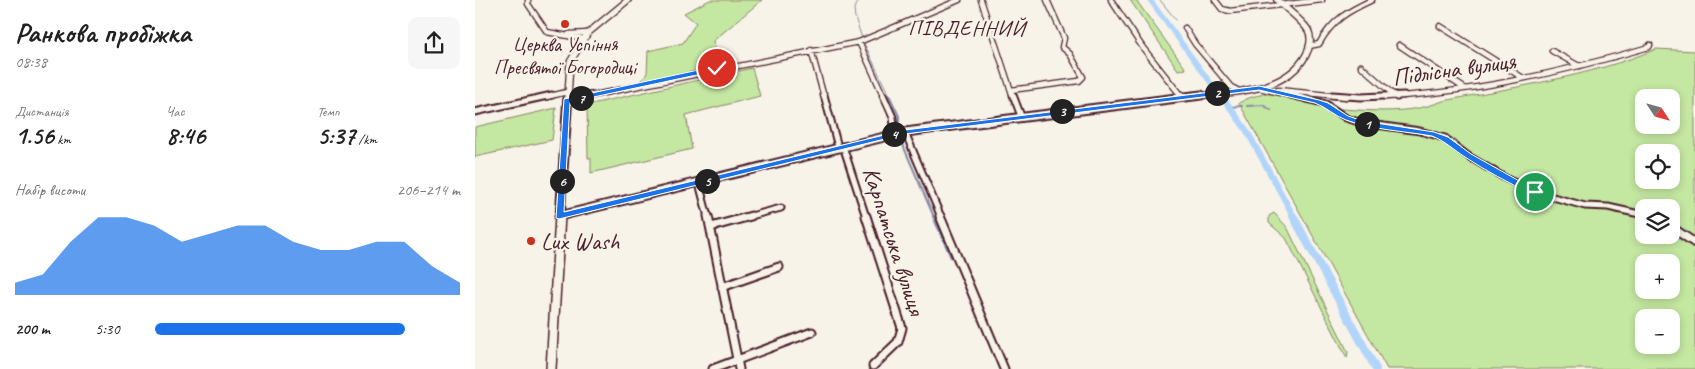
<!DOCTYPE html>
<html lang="uk">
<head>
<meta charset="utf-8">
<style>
	:root { --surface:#fff; --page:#f6f6f6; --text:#222; --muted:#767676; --accent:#1a73e8 }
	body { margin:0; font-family:Caveat,sans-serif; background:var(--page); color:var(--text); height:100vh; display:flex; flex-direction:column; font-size:19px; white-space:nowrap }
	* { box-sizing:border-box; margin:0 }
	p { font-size:16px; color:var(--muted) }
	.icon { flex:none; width:28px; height:28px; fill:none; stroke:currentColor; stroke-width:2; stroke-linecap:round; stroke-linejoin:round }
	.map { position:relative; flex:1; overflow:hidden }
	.sheet { display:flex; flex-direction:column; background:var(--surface); width:475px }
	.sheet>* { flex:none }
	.needle { width:32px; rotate:126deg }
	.tools { position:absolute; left:1160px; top:89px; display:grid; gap:10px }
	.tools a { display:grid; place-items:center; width:45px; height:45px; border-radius:10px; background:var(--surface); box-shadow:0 2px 8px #0003; font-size:25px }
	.pin { position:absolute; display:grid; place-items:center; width:42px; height:42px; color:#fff; margin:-21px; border:2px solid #fff; border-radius:50%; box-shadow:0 1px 5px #0007 }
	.km { position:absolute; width:25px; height:25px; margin:-12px; border-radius:50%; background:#222; color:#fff; font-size:14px; line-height:25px; text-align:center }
	.round { display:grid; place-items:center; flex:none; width:52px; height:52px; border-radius:10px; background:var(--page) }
	.headline { display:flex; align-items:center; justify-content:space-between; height:85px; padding:0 15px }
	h1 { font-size:28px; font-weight:600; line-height:38px }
	.stats { display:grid; grid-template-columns:repeat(3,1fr); gap:8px; height:85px; padding:5px 15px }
	.stats div { display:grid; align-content:center }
	.stats b { font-size:25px; font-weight:600 }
	.stats small { font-size:14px; font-weight:400 }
	.stats p { font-size:14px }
	.chart { height:140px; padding:10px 15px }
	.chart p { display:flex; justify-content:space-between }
	.chart svg { width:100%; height:90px; margin-top:5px; fill:var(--accent); opacity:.7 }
	ul { padding:0 15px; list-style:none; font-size:16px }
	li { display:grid; grid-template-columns:80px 60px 1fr; align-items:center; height:38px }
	li i { height:12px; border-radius:6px; background:var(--accent) }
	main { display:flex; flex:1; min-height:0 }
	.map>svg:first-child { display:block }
	.green { fill:#c4e7a1; stroke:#878366; fill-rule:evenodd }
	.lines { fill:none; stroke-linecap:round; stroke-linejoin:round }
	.stream-far2 { stroke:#888ca7; stroke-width:1 }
	.stream-far1 { stroke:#888ca7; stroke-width:2 }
	.stream { stroke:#888ca7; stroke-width:2.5 }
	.canal-far2 { stroke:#b1d5fa; stroke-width:5 }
	.canal-far1 { stroke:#b1d5fa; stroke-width:6 }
	.canal { stroke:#b1d5fa; stroke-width:8 }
	.street-far2-casing { stroke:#4a1f2b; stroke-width:7 }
	.street-far1-casing { stroke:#4a1f2b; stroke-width:9 }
	.street-casing { stroke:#4a1f2b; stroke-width:11 }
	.secondary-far2-casing { stroke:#4a1f2b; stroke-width:8 }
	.secondary-far1-casing { stroke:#4a1f2b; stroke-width:11 }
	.secondary-casing { stroke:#4a1f2b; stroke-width:12 }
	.street-far2 { stroke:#f7f3e8; stroke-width:4.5 }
	.street-far1 { stroke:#f7f3e8; stroke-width:5 }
	.street { stroke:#f7f3e8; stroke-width:7 }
	.secondary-far2 { stroke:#f7f3e8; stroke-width:5.5 }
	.secondary-far1 { stroke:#f7f3e8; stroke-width:7 }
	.secondary { stroke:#f7f3e8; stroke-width:9 }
	.route { fill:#1a73e8; stroke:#fff }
	.poi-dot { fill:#c8321e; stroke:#f7f3e8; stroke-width:2 }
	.labels { text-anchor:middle; stroke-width:4.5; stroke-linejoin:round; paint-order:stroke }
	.far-poi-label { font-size:20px; fill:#4a1f2b; stroke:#f7f3e8 }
	.far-neighbourhood-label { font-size:21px; letter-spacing:1px; fill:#4a1f2b; stroke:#f7f3e8 }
	.street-label { font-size:24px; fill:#4a1f2b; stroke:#f7f3e8 }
	.poi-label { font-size:24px; fill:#4a1f2b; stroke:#f7f3e8; text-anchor:start }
</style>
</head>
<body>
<main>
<section class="sheet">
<div class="headline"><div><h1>Ранкова пробіжка</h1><p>08:38</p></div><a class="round"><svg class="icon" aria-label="share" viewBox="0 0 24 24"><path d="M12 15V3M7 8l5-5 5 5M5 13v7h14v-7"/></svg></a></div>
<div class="stats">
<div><p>Дистанція</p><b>1.56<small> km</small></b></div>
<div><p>Час</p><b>8:46</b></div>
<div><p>Темп</p><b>5:37<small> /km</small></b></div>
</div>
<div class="chart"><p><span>Набір висоти</span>206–214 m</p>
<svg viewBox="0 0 160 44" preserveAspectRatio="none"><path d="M0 44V38L10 34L20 18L30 6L40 6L50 10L60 18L70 14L80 10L90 10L100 18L110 22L120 22L130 18L140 18L150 30L160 38V44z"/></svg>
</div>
<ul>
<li><b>200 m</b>5:30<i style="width:82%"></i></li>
</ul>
</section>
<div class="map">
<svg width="1220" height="369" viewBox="0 0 1220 369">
	<rect width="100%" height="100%" fill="#f7f3e8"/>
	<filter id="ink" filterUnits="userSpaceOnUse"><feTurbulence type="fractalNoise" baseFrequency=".02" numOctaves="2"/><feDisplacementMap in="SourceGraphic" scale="10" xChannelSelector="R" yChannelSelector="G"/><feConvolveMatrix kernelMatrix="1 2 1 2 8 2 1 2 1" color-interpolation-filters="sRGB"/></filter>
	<g filter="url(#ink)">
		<path class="green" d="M235,0H287L238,41L246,67L165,83L172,73L173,51L208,43L221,23L209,13Z
			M655,0H661L711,69L703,70Z
			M1181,49L1220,51V369H912L764,103C787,88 818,95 845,96L851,108C889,110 931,116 968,101C1039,87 1114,77 1181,49ZM1169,98H1196V125H1169ZM1169,152H1196V180H1169ZM1169,208H1196V235H1169ZM1169,262H1196V290H1169ZM1169,318H1196V345H1169Z
			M277,68L285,96L211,115L217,149L116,173V158H113L112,105Z
			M81,108L77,140L0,157V127Z
			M799,213L812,227L873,352L872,358L811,238L794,223V216Z"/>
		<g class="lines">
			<path class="stream-far2" d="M385,0L379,8L380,18L387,38
				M685,0L701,20
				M388,41L415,97"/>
			<path class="stream-far1" d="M414,95L424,116V130
				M772,106L788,105L796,110
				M754,107L767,106
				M424,136L459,217"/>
			<path class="stream" d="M458,216L476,257"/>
			<path class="canal-far2" d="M675,0L746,97"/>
			<path class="canal-far1" d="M746,95L772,131L819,217"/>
			<path class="canal" d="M818,216L901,369"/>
			<g class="street-far2-casing">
				<path id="street-far2" d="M53,0V4L72,32L109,39
					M506,0L538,97
					M636,0L668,48L707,97
					M740,0L747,9L755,11L847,0
					M965,26L1048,78
					M710,28L720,44L756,87L762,90
					M94,34L113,33
					M384,42L409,97
					M924,45L989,88
					M834,46L844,44C857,20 873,11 897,0
					M336,50L349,97
					M1077,51L1104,66
					M886,66L921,97
					M784,88L822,97
					M536,90L604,81L608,77L595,54L587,47L589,38L572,0
					M803,90L873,97
					M71,97L92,92
					M109,97L384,42L484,0
					M910,97C995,93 1092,71 1174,47L1175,45"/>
			</g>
			<g class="street-far1-casing">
				<path id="street-far1" d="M349,95L363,147
					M408,95L418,117L420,134
					M538,95L546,116
					M706,95L708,98
					M816,95L851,104L871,118L887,123L945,131L970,138L993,156L1032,179L1060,192L1110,206L1133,207L1169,215
					M857,95L886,97L929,95
					M920,95L922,97
					M92,100L115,95
					M0,112L77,95
					M430,132L466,217
					M368,146L391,217
					M224,183L233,217
					M272,217L306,208"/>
			</g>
			<g class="street-casing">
				<path id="street" d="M233,216L264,369
					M391,216L427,328L423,342L398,366
					M465,216L529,369
					M236,227L276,216
					M1196,227L1220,243
					M247,287L304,267
					M238,369L337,332"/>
			</g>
			<g class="secondary-far2-casing">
				<path id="secondary-far2" d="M93,97L95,62L113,33L153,0
					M715,97C753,92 810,94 831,55C835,48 837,37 833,30C826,19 811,9 802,0"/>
			</g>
			<g class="secondary-far1-casing">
				<path id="secondary-far1" d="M84,216L430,132L726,95
					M85,217L93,95"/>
			</g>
			<g class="secondary-casing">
				<path id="secondary" d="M76,369L85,216"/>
			</g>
			<use href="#street-far2" class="street-far2"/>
			<use href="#street-far1" class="street-far1"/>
			<use href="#street" class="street"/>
			<use href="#secondary-far2" class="secondary-far2"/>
			<use href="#secondary-far1" class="secondary-far1"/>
			<use href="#secondary" class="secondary"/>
		</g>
	</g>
	<path class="route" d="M242,66L245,67V70L95,102L89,212L430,130L784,86L844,100L853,103L873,116L888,121L959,132L973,137L996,154L1064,192L1057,194C1034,183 1011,171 990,157C979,150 970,141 957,136C929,131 898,130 871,120C860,116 851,107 840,103L784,90L430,134L84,219L81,218L89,99Z"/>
	<g class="poi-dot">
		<circle cx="90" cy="24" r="5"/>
		<circle cx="56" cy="241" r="5"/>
	</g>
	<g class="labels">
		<g class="far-poi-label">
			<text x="90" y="51">Церква Успіння<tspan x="90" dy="23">Пресвятої Богородиці</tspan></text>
		</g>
		<g class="far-neighbourhood-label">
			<text x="492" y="35">ПІВДЕННИЙ</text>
		</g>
		<g class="street-label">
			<text transform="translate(979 69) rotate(-8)" y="8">Підлісна вулиця</text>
			<text transform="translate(419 241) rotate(72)" y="8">Карпатська вулиця</text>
		</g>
		<g class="poi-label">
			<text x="66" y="249">Lux Wash</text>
		</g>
	</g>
</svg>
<div class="tools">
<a><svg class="needle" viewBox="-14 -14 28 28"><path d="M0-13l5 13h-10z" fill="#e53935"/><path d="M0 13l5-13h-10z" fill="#767676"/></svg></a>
<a><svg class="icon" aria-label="locate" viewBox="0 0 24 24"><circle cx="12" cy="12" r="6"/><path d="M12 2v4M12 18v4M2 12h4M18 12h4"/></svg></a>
<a><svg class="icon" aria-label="layers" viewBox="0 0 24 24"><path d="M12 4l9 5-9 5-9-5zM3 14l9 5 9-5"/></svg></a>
<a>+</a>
<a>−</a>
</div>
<div class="pin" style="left:1060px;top:192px;background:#1e9e55"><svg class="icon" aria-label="arrive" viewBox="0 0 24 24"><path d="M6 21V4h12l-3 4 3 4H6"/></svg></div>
<div class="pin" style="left:242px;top:68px;background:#d93025"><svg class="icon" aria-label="check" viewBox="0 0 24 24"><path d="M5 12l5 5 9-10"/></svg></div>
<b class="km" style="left:892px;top:124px">1</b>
<b class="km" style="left:742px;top:93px">2</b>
<b class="km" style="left:587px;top:111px">3</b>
<b class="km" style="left:419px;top:134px">4</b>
<b class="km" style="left:232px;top:181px">5</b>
<b class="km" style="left:87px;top:181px">6</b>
<b class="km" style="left:106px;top:98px">7</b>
</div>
</main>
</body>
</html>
